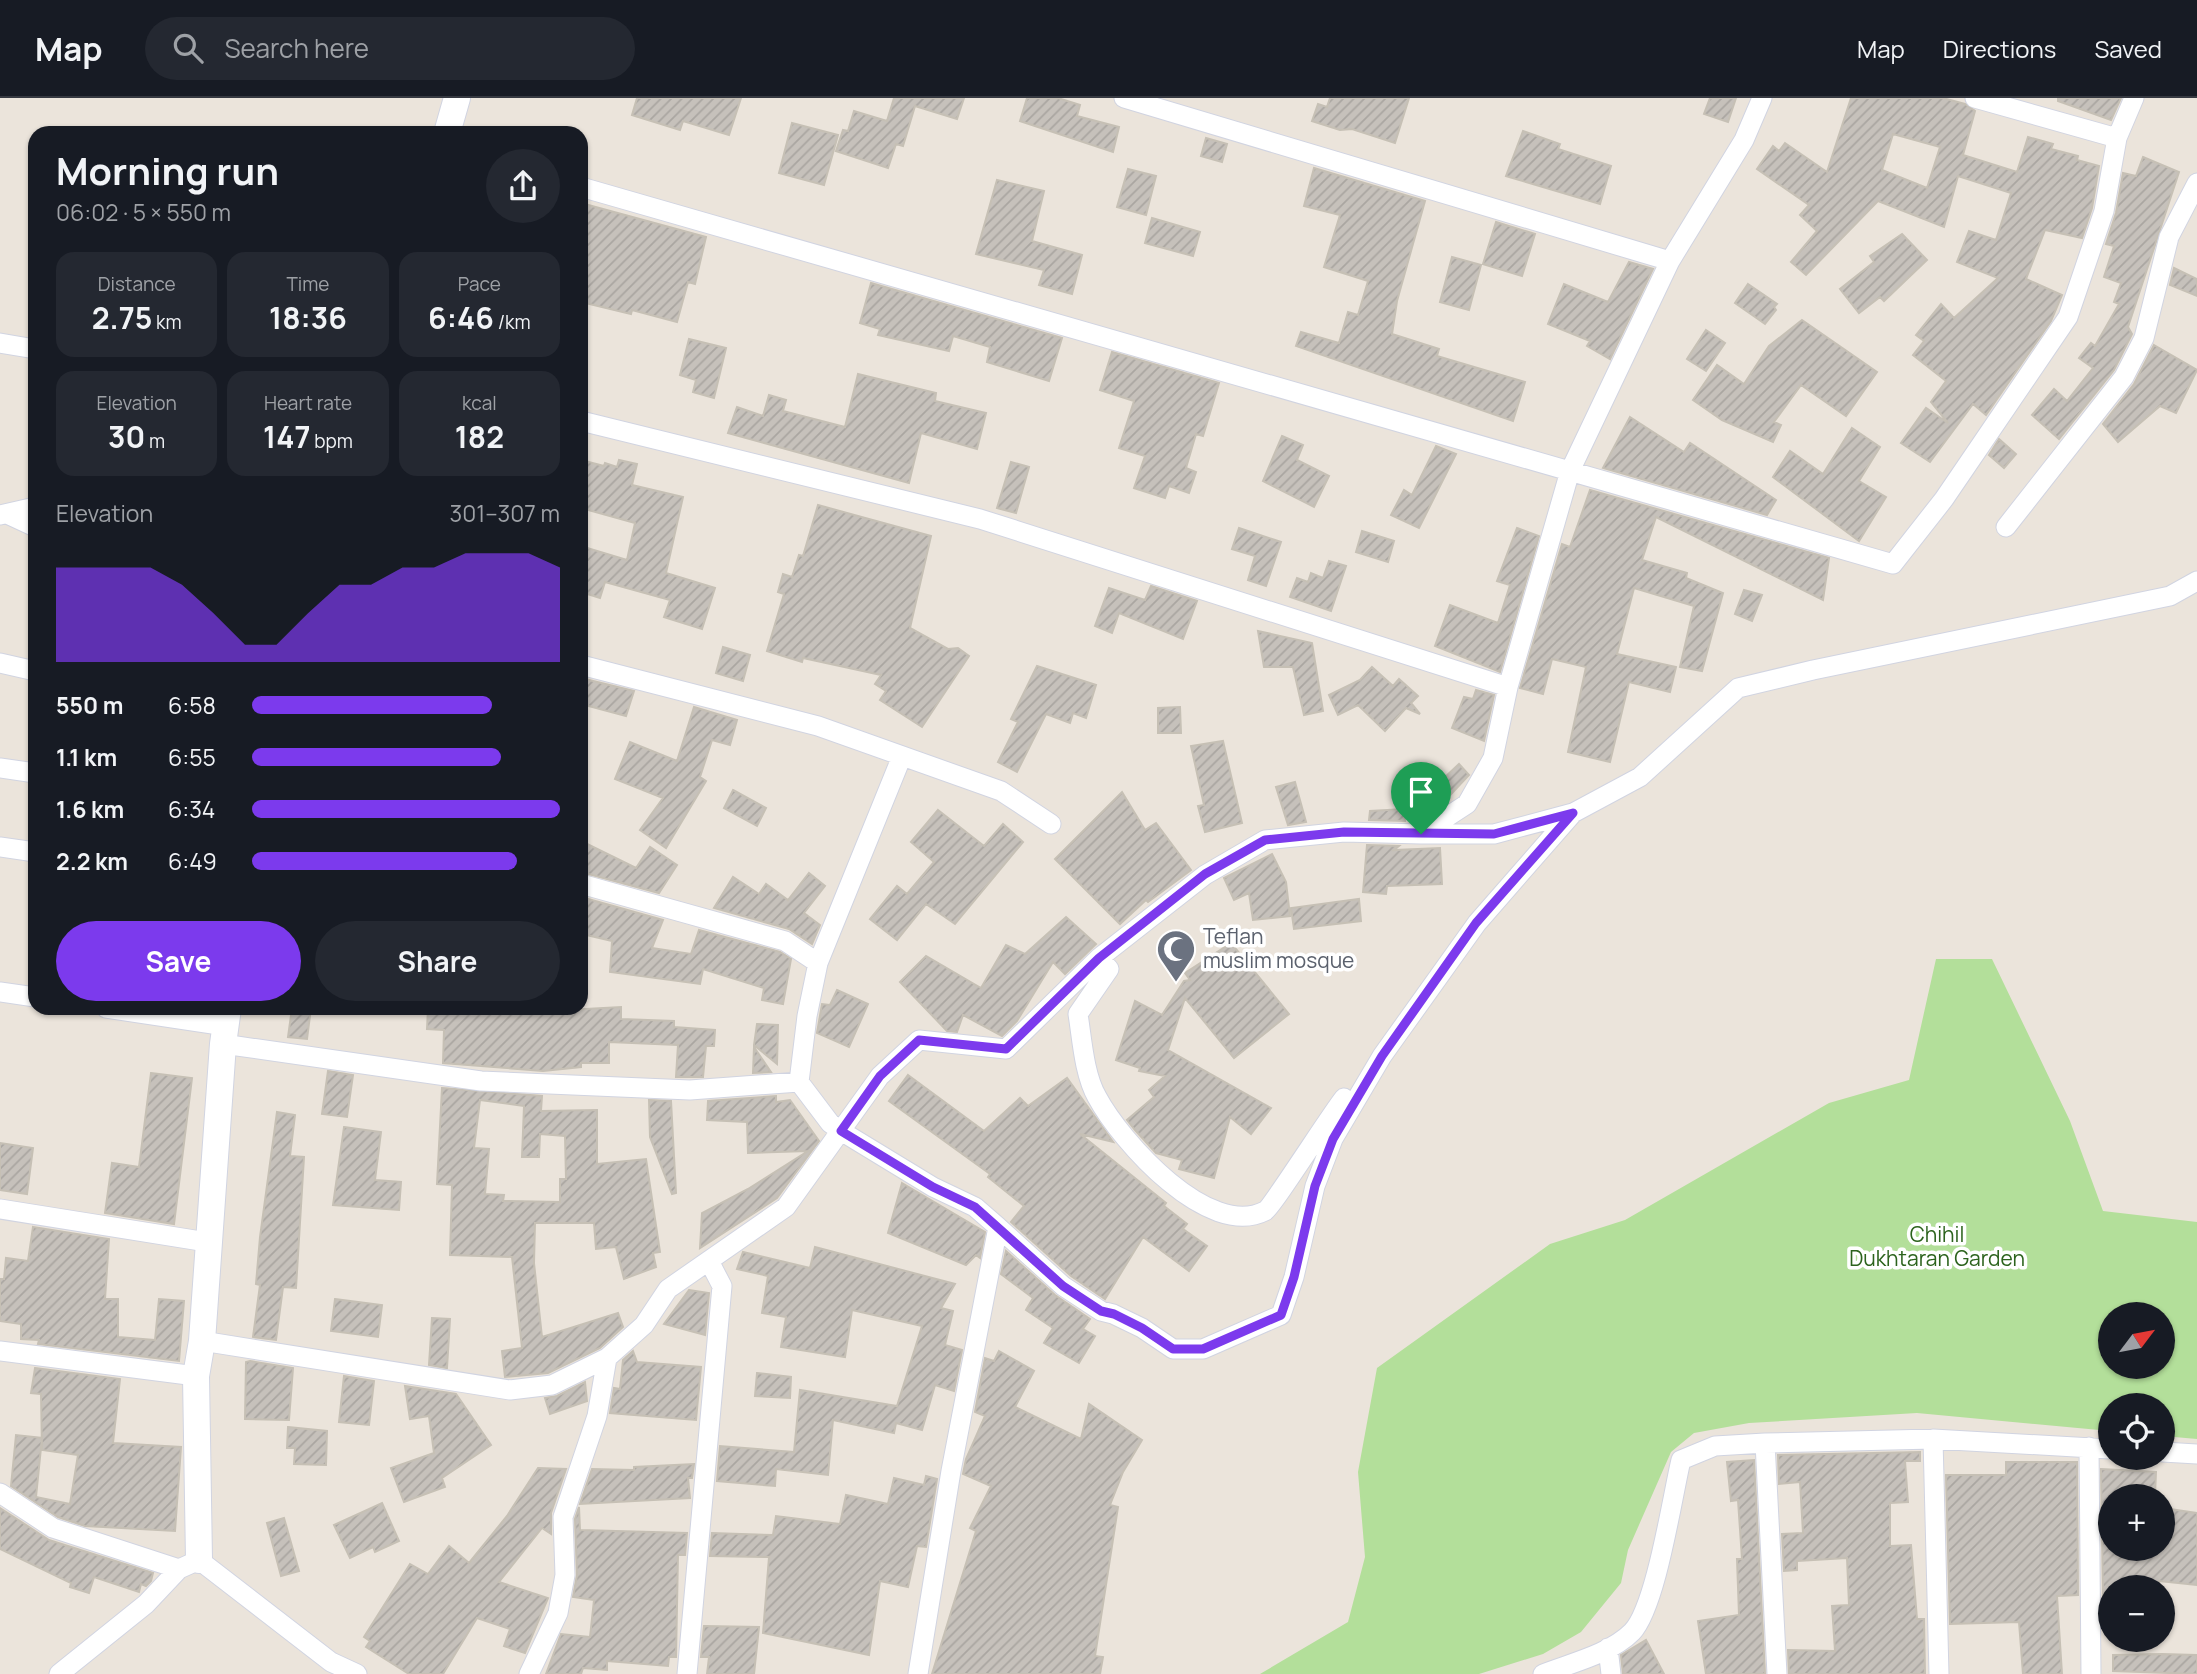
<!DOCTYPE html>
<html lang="en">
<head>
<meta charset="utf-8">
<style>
	:root { --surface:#171b24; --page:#242831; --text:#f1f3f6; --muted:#9ea1a6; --line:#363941; --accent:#7c3aed }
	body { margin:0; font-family:Manrope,sans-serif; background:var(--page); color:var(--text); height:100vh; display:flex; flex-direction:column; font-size:26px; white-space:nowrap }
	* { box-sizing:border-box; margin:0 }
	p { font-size:23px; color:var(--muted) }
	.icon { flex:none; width:38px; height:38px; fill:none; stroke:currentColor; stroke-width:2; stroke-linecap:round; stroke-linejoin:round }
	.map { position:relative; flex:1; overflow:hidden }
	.panel { position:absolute; left:28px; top:28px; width:560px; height:889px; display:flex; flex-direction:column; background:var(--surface); border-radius:21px; box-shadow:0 2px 5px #0004 }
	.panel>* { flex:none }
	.needle { width:46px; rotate:58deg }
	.tools { position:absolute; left:2098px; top:1204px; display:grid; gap:14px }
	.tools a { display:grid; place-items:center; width:77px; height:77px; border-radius:50%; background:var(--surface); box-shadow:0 2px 5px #0004; font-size:35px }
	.pin { position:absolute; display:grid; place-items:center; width:60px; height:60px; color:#fff; margin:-72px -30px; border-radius:50% 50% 50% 0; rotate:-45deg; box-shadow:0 0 7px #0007 }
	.pin .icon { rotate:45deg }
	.round { display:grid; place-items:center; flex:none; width:74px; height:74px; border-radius:37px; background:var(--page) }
	.headline { display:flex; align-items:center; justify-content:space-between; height:119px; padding:0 28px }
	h1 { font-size:38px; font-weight:700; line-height:52px }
	.figures { display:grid; grid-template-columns:repeat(3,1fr); gap:10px; height:119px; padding:7px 28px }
	.figures div { display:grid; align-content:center; border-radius:18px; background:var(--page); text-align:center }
	.figures b { font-size:30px; font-weight:700 }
	.figures small { font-size:19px; font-weight:400 }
	.figures p { font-size:19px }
	.chart { height:196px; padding:14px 28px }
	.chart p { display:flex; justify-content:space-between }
	.chart svg { width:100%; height:126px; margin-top:7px; fill:var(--accent); opacity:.7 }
	.button { display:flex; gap:14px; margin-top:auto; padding:14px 28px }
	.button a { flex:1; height:80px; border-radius:42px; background:var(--accent); color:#fff; font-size:28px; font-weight:700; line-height:80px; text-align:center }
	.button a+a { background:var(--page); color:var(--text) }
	ul { padding:0 28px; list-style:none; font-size:23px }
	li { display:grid; grid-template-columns:112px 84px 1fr; align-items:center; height:52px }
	li i { height:18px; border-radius:9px; background:var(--accent) }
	header { display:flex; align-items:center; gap:42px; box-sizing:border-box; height:98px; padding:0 35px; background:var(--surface); border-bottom:2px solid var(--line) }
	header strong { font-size:33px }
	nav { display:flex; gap:38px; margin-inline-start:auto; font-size:24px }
	.search { width:490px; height:63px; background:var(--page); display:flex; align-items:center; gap:18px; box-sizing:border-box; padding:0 24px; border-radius:38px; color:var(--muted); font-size:26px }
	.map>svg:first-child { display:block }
	.park { fill:#b3df9a; fill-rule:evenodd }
	.building { fill:url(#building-hatch); stroke:#c6c0b5; stroke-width:2; fill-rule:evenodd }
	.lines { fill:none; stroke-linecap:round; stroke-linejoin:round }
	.street-casing { stroke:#d1d4e1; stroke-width:21 }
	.secondary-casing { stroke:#d1d4e1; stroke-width:28 }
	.street { stroke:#fff; stroke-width:19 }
	.secondary { stroke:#fff; stroke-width:26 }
	.route-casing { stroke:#fff; stroke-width:14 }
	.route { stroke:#7c3aed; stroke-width:9 }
	.labels { text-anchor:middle; stroke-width:7; stroke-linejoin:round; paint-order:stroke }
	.worship-label { font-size:21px; fill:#5b616d; stroke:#fff; text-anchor:start }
	.park-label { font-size:21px; fill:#2c631d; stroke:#fff }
</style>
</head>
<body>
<header>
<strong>Map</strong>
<div class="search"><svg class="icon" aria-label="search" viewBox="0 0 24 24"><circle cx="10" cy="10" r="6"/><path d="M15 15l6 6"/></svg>Search here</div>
<nav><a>Map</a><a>Directions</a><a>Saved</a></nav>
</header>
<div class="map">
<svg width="2197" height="1576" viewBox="0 0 2197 1576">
	<defs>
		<pattern id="building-hatch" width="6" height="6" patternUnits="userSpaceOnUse" patternTransform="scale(1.75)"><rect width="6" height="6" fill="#c6c1bb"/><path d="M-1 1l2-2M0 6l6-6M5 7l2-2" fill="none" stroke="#aaa6a1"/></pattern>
	</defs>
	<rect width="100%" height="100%" fill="#ebe4db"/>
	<path class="park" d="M1936,861H1992L2070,1023L2103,1113L2197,1124V1341L2163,1338V1307H2110V1333L1917,1315L1749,1325L1694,1335L1671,1354L1628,1452L1621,1485L1581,1534L1543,1556L1479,1576H1260L1348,1524L1365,1459L1358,1374L1377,1270L1550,1146L1625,1122L1829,1005L1909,982ZM2110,1216H2163V1269H2110Z"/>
	<path class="building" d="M637,0H741L729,37L683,23L680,32L632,17Z
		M894,0H964L957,21L915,8L903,48L896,46L888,70L836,53L843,32L848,33L854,13L887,23Z
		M1027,0H1058L1080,7L1077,18L1119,29L1113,54L1020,23Z
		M1330,0H1409L1395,45L1352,31L1340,32L1312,23L1318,6L1327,9Z
		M1710,0H1736L1728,24L1704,16Z
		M1851,0H1943L1965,6L1975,13L1963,57L2017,74L2028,39L2053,46L2051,51L2078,58L2077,62L2099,68L2092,110L2082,140L2045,132L2026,181L2062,197L2051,223L1986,317L1973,306L1930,364L1901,345L1926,310L1948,325L1931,304L1946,283L1913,257L1924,243L1916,237L1941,206L1954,220L1998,180L1957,164L1969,133L1996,142L2011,95L1958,78L1944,129L1878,103L1806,177L1791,164L1817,133L1800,117L1809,107L1757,71L1773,48L1779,53L1785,45L1827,74ZM1893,36L1940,49L1927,90L1882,72Z
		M2058,0H2121L2111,22L2058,3Z
		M792,25L838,37L824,87L779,75Z
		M1523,33L1560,46L1558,51L1611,68L1600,106L1506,78Z
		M1206,40L1227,46L1222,64L1201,58Z
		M2143,59L2179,74L2128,229L2132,236L2114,272L2059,341L2032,317L2054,291L2067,303L2093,270L2079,260L2091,245L2095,248L2119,206L2114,204L2121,185L2104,179L2114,148L2106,146L2116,115L2123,75L2136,78Z
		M1314,70L1425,103L1397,203L1392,236L1439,251L1437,258L1525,284L1513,323L1296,248L1301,234L1339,245L1348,214L1358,217L1368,183L1324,169L1340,117L1304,108Z
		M1128,71L1156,78L1146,117L1117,109Z
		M997,82L1044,93L1032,143L1082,157L1072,196L1039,187L1044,172L976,156Z
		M581,105L706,139L695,186L688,184L677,224L632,212L631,216L581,204Z
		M1152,120L1200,134L1193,158L1145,145Z
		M1496,124L1535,136L1522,178L1483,166Z
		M1902,136L1927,162L1884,203L1880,199L1859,215L1840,191L1874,164L1870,158Z
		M1452,159L1481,167L1469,212L1440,204Z
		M1629,164L1653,171L1610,261L1587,248L1590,243L1548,226L1564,186L1608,204Z
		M2174,170L2197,181V198L2170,187Z
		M871,185L1062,240L1049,283L987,264L990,249L953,238L949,253L878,237L880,231L860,225Z
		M1748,186L1777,206L1774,209L1776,212L1765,226L1735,205Z
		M1802,222L1877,274L1846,318L1801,287L1774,324L1781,327L1773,344L1722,322L1693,302L1717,267L1744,286L1769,248Z
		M1706,232L1725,245L1706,273L1687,261Z
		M689,241L726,250L714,300L693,294L696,282L680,277Z
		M2154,247L2197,272L2176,315L2160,308L2118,344L2103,326L2134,286Z
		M1112,254L1219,285L1203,338L1196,336L1186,370L1196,374L1189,395L1169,388L1165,400L1134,390L1145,358L1119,350L1134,303L1100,292Z
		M858,276L936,295L935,303L986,315L977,351L921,335L909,385L728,335L737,309L763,318L769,297L786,302L783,313L845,329Z
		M1630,319L1684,354L1690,345L1776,402L1767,417L1603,370Z
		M1852,330L1880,349L1859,383L1886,399L1859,443L1773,379L1790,353L1823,376Z
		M1282,338L1303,347L1297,362L1329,378L1314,409L1263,383Z
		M1999,341L2016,356L2004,370L1989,357Z
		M1436,348L1456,356L1419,430L1391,417L1404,392L1412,397Z
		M581,362L604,368L605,365L617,369L619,362L637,366L632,387L683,399L666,475L715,490L702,531L664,519L670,502L605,484L600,500L581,494V448L627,462L635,425L581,410Z
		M1011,364L1029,369L1016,415L997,410Z
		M1590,392L1829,460L1823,502L1656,419L1642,462L1687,475L1686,480L1723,495L1702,573L1680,569L1694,508L1634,490L1617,556L1676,569L1670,594L1629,584L1610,664L1568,654L1586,569L1552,561L1543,596L1520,590L1562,446L1570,449Z
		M818,407L931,438L910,530L948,551L958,550L969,558L922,629L880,602L886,593L875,586L881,577L803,560L802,564L767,553L784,496L778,494L783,476L792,479L799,457L803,458Z
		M1239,430L1281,444L1266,488L1248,482L1255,458L1232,451Z
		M1517,430L1539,438L1500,574L1435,548L1450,507L1498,525L1510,487L1497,483Z
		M1362,433L1394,443L1388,464L1356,454Z
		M1329,463L1346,468L1331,513L1290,499L1297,480L1308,484L1311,475L1323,480Z
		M1151,488L1197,503L1183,541L1119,515L1112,535L1095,528L1109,490L1145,502Z
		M1744,492L1762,497L1752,523L1735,516Z
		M1258,533L1312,545L1323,613L1304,617L1293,569H1264Z
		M723,549L750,557L743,583L716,575Z
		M1037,568L1096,587L1086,620L1073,615L1070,625L1046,616L1017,674L998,664L1018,624L1011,621Z
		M1372,569L1393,588L1399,581L1418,598L1411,605L1420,616L1406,610L1385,633L1358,607L1338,617L1329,597L1360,582Z
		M581,580L634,593L626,618L581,606Z
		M1476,592L1494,597L1484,643L1452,630L1464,599L1473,601Z
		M694,609L737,622L730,647L712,642L700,679L706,683L666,750L640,732L663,700L615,681L630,644L677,663Z
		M1180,609L1181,635H1158V610Z
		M1223,643L1242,725L1205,734L1198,708L1204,707L1191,648Z
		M1459,666L1469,677L1439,709L1427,696Z
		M1295,684L1306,724L1288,727L1276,689Z
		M733,692L766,710L757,728L724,710Z
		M1122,694L1145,732L1156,725L1191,772L1148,804L1146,802L1120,826L1055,761Z
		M1404,711L1405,723L1369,722L1370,713Z
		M938,712L984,748L1003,726L1023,744L955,826L926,806L897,842L870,821L897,788L907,796L934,764L911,744Z
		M581,743L636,770L650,749L677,767L659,795L581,774Z
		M1367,747L1399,748L1394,752L1440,750L1442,786L1387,788L1386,796L1363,794Z
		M1272,756L1286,784L1290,818L1253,822L1249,795L1234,802L1224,780Z
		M809,775L825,788L804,815L820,827L812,846L789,831L714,810L733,779L759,796L766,786L788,802Z
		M581,799L663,822L652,850L691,856L699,832L780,854L791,861L783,906L762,902L764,890L703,871L700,886L610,874L612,843L582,836L586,820L581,818Z
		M1359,801L1361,823L1294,831L1291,810Z
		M1066,819L1096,846L1065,876L1053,864L1017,923L1002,938L963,917L957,934L947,933L900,884L926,858L981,890L1006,847L1025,856Z
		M1231,845L1289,916L1234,960L1185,900L1168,952L1271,1010L1251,1036L1230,1019L1214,1080L1179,1071L1182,1062L1156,1055L1135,1032L1127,1022L1154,999L1149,992L1165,978L1139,973L1140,970L1116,962L1135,903L1162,917L1184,883L1190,882L1185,875Z
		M837,892L868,906L849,949L817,935L822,906L830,907Z
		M621,909V921L674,923V929L715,932L714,948H706L703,979H676L678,947L609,944V965H581V969L543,973L443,965L444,932L427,931L428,910L548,913Z
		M292,910H311L307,941L288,939Z
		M757,926L778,927L777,966L754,947Z
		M754,949L771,974L753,975Z
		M328,973L353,977L347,1019L322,1016Z
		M151,975L192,980L174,1126L105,1115L112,1065L139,1069Z
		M908,977L984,1033L1020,1000L1028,1008L1067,980L1113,1044L1080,1036L1166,1105L1164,1108L1187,1126L1183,1131L1207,1148L1189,1173L1143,1139L1105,1201L1071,1178L1011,1124L1024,1108L988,1079L990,1076L889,1003Z
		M442,990L542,998L541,1013L597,1012V1066L646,1061L660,1154L653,1155L656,1169L624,1181L616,1149L596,1151L594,1125H535L534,1165L542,1239L618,1215L623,1229L600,1250L548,1275L505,1279L502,1253L522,1250L512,1159L450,1157L452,1087L437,1086ZM480,1002L524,1008L522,1059H539L540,1036L565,1038L566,1081H560V1104L503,1103L504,1097L485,1096L489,1051L474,1050Z
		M776,998V1004L790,1002L819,1043L777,1100L700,1150L702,1115L748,1091L808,1053L748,1055L747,1024L707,1022L708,1003Z
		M649,1002L671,1003L676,1095L672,1096L650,1039Z
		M277,1014L295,1017L290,1058L304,1059L296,1190L283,1189L276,1242L253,1239L260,1187L256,1186L260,1139Z
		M344,1029L381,1034L375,1082L401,1084L399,1112L333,1107Z
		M0,1045L33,1050L27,1096L0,1092Z
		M902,1085L985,1134L980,1160L976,1157L966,1167L888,1135Z
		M33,1129L109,1141L105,1201H118V1239L155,1242L159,1201L184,1203L179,1263L38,1246L39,1242L21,1241V1226L0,1223V1181H4L6,1160L28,1163Z
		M815,1149L955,1186L941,1210L953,1213L945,1247L962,1252L954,1293L935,1287L922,1332L896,1325L894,1335L833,1322L828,1377L776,1371L775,1388L717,1383L720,1348L794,1354L800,1292L897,1308L922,1228L852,1212L845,1259L781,1249L786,1219L762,1215L768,1178L737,1171L743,1154L810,1170Z
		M1006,1153L1055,1197L1090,1221L1083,1231L1095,1238L1079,1265L1044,1245L1053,1230L1026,1212L1033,1200L1001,1176Z
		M689,1192L709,1195L705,1237L664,1226Z
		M335,1201L382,1207L378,1239L331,1233Z
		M432,1220L450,1221L447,1270L429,1267Z
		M633,1253L637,1264L701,1269L696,1322L610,1315L614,1290L620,1291L623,1262Z
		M999,1253L1034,1273L1015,1309L1081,1341L1089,1306L1142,1342L1123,1374L1110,1407L1118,1409L1095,1558L1103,1559L1100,1576H932L976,1433L970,1430L991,1388L963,1376L966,1361L985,1318L975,1314L985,1260L994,1263Z
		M250,1263L293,1270L289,1322L245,1321L246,1264Z
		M35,1270L120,1281L113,1345L181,1349L175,1433L85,1428L58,1419L11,1388L16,1337L42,1340L36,1399L70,1406L78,1357L42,1352L41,1296L31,1295Z
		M757,1275L791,1279L790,1300L755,1298Z
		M344,1278L374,1283L369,1327L339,1324Z
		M585,1284L587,1303L550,1316L545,1300L557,1298Z
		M405,1288L456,1296L491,1347L442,1380L445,1389L404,1404L391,1370L434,1355L429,1318L410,1321Z
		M288,1329L327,1333L326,1367L294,1366L295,1350H287Z
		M1920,1354V1363H1905L1908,1404L1890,1405V1448L1911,1447L1917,1521H1924L1925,1576H1789L1788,1552L1835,1553L1832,1508L1849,1507L1847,1460L1797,1463V1472L1784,1473L1782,1436L1803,1435L1800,1384L1779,1386L1778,1357Z
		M1754,1362L1765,1576H1706L1698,1523L1739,1517L1737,1461H1742L1738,1402L1731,1403L1727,1364Z
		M2006,1364H2077L2078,1497L2057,1498L2062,1576H2023L2019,1524L1950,1526L1946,1377H2006Z
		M694,1366L692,1380H688L690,1400L580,1406L592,1371L634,1372V1369Z
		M538,1370L566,1371L551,1415V1436L542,1430L499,1484L548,1500L525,1555L504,1548L510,1531L477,1520L443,1576H409L366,1549L370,1543L364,1539L410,1466L428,1476L449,1448L469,1465L507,1418Z
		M2101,1371L2156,1374L2155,1398H2110V1451H2163V1410L2197,1415V1487L2159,1483V1489H2110V1497H2103Z
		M926,1378L937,1381L926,1449L917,1448L908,1489L880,1483L869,1557L763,1535L769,1459L710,1458L712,1435L773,1437L776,1418L840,1426L846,1397L888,1406L894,1380L924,1387Z
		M382,1405L399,1443L375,1454L373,1449L350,1460L334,1427Z
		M579,1409L580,1432L687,1435L685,1457H678L676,1559H669L668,1568L607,1563V1572L583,1570L581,1576H546L561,1536L590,1539L594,1502L573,1499L577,1477L575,1421Z
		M0,1410L49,1442L153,1475L151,1483L146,1488L141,1486L139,1494L94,1479L89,1495L70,1489L71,1485L0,1451Z
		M284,1420L299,1473L281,1478L267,1425Z
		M704,1528L759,1529L754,1576H707L709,1559H701Z
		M1646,1542L1664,1576H1623L1621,1557Z
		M2162,1556L2197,1557V1576L2113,1573V1557Z"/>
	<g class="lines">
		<g class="street-casing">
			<path id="street" d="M1124,0L1670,163
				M1975,0L2117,40
				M581,89L1893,466L1944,401L2068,219L2104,113L2117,40L2134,0
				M0,245L35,251
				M581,323L980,421L1508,589
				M7,416L35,429
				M0,417L35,409
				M2006,429L2124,279L2144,240L2169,139L2197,85
				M0,565L35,573
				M581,567L818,628L1001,693L1051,726
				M902,658L818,865L807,918L799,984L830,1025L841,1033L933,1089L975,1109L998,1129L951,1373L918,1576
				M0,670L35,675
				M1422,736H1494L1573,715L1640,679L1738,590L1813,572L2170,498L2197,483
				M0,749L35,754
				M581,786L785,843L818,865
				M1099,860L1109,871L1078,916C1082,941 1084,976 1097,999C1121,1044 1209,1142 1265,1113C1272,1109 1331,1016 1344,1000
				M0,894L35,899
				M106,910L226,928
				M223,946L481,983L690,992L799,984
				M0,1111L207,1144
				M998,1129L1063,1188L1101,1213L1113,1216L1142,1230L1173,1251H1203L1281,1217L1294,1179L1315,1088L1333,1041L1382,958L1477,825L1573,715
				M202,1243L510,1292L552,1287L607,1260L644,1227L668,1191L786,1109L880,978L919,942L1006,951L1099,860L1205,777L1265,742L1344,734L1421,736L1467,706L1493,660L1508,589L1570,373L1670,163L1744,42L1762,0
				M0,1253L196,1278
				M1933,1341L1939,1576
				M1765,1345L1777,1576
				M2089,1349L2091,1576
				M2163,1354L2197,1356
				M0,1395L53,1430L179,1471
				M1608,1550L1611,1576
				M59,1576L146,1506L179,1471L199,1462L331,1564L357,1576
				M529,1576L558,1515L565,1477L563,1419L597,1318L607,1260
				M687,1576L722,1188L709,1163
				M1543,1576C1571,1565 1610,1556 1632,1534C1656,1509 1672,1400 1681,1362L1715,1348L1765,1345L1933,1341L2110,1351"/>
		</g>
		<g class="secondary-casing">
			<path id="secondary" d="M447,35L457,0
				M199,1462L196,1278L202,1243L223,946L228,910"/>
		</g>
		<use href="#street" class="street"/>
		<use href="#secondary" class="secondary"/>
	</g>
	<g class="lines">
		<g class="route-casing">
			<path id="route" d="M1573,715L1476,825L1382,958L1333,1041L1315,1088L1294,1179L1281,1217L1203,1251H1173L1142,1230L1114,1216L1101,1213L1063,1188L975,1109L933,1089L841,1033L880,978L919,942L1006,951L1099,860L1205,776L1265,742L1344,734L1494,736Z"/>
		</g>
		<use href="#route" class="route"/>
	</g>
	<defs>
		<g id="mosque-pin" transform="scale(2.0125)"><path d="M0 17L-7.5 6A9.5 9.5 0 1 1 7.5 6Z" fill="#6b7280" stroke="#fff"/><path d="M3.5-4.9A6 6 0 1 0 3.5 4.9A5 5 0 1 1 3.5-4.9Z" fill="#fff"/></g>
	</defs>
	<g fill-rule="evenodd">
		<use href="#mosque-pin" x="1176" y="851"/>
	</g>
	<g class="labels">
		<g class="worship-label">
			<text x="1203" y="846">Teflan<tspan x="1203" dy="24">muslim mosque</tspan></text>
		</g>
		<g class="park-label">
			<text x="1937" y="1144">Chihil<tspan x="1937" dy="24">Dukhtaran Garden</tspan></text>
		</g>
	</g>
</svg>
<div class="tools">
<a><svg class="needle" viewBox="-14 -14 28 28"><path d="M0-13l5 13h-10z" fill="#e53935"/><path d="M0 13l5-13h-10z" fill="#9ea1a6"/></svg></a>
<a><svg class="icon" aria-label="locate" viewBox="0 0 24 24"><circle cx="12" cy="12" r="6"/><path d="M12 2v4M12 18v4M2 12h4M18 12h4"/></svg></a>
<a>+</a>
<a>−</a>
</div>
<div class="pin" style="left:1421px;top:736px;background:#1e9e55"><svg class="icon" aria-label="arrive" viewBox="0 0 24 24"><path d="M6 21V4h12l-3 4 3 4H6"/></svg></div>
<section class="panel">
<div class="headline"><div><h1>Morning run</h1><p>06:02 · 5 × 550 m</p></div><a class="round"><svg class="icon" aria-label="share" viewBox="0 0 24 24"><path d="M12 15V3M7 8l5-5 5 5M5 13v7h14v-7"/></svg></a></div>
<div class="figures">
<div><p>Distance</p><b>2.75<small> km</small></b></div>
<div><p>Time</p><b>18:36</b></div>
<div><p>Pace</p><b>6:46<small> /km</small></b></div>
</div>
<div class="figures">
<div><p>Elevation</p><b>30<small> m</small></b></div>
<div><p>Heart rate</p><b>147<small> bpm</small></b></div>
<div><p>kcal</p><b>182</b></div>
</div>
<div class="chart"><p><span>Elevation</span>301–307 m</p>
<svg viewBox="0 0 160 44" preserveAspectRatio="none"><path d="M0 44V11L10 11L20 11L30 11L40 17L50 27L60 38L70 38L80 27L90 17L100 17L110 11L120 11L130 6L140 6L150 6L160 11V44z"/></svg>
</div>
<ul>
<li><b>550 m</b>6:58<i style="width:78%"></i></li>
<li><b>1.1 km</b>6:55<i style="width:81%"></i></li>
<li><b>1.6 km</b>6:34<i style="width:100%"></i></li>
<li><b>2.2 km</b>6:49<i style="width:86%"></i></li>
</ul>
<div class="button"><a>Save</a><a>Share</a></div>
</section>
</div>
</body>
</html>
